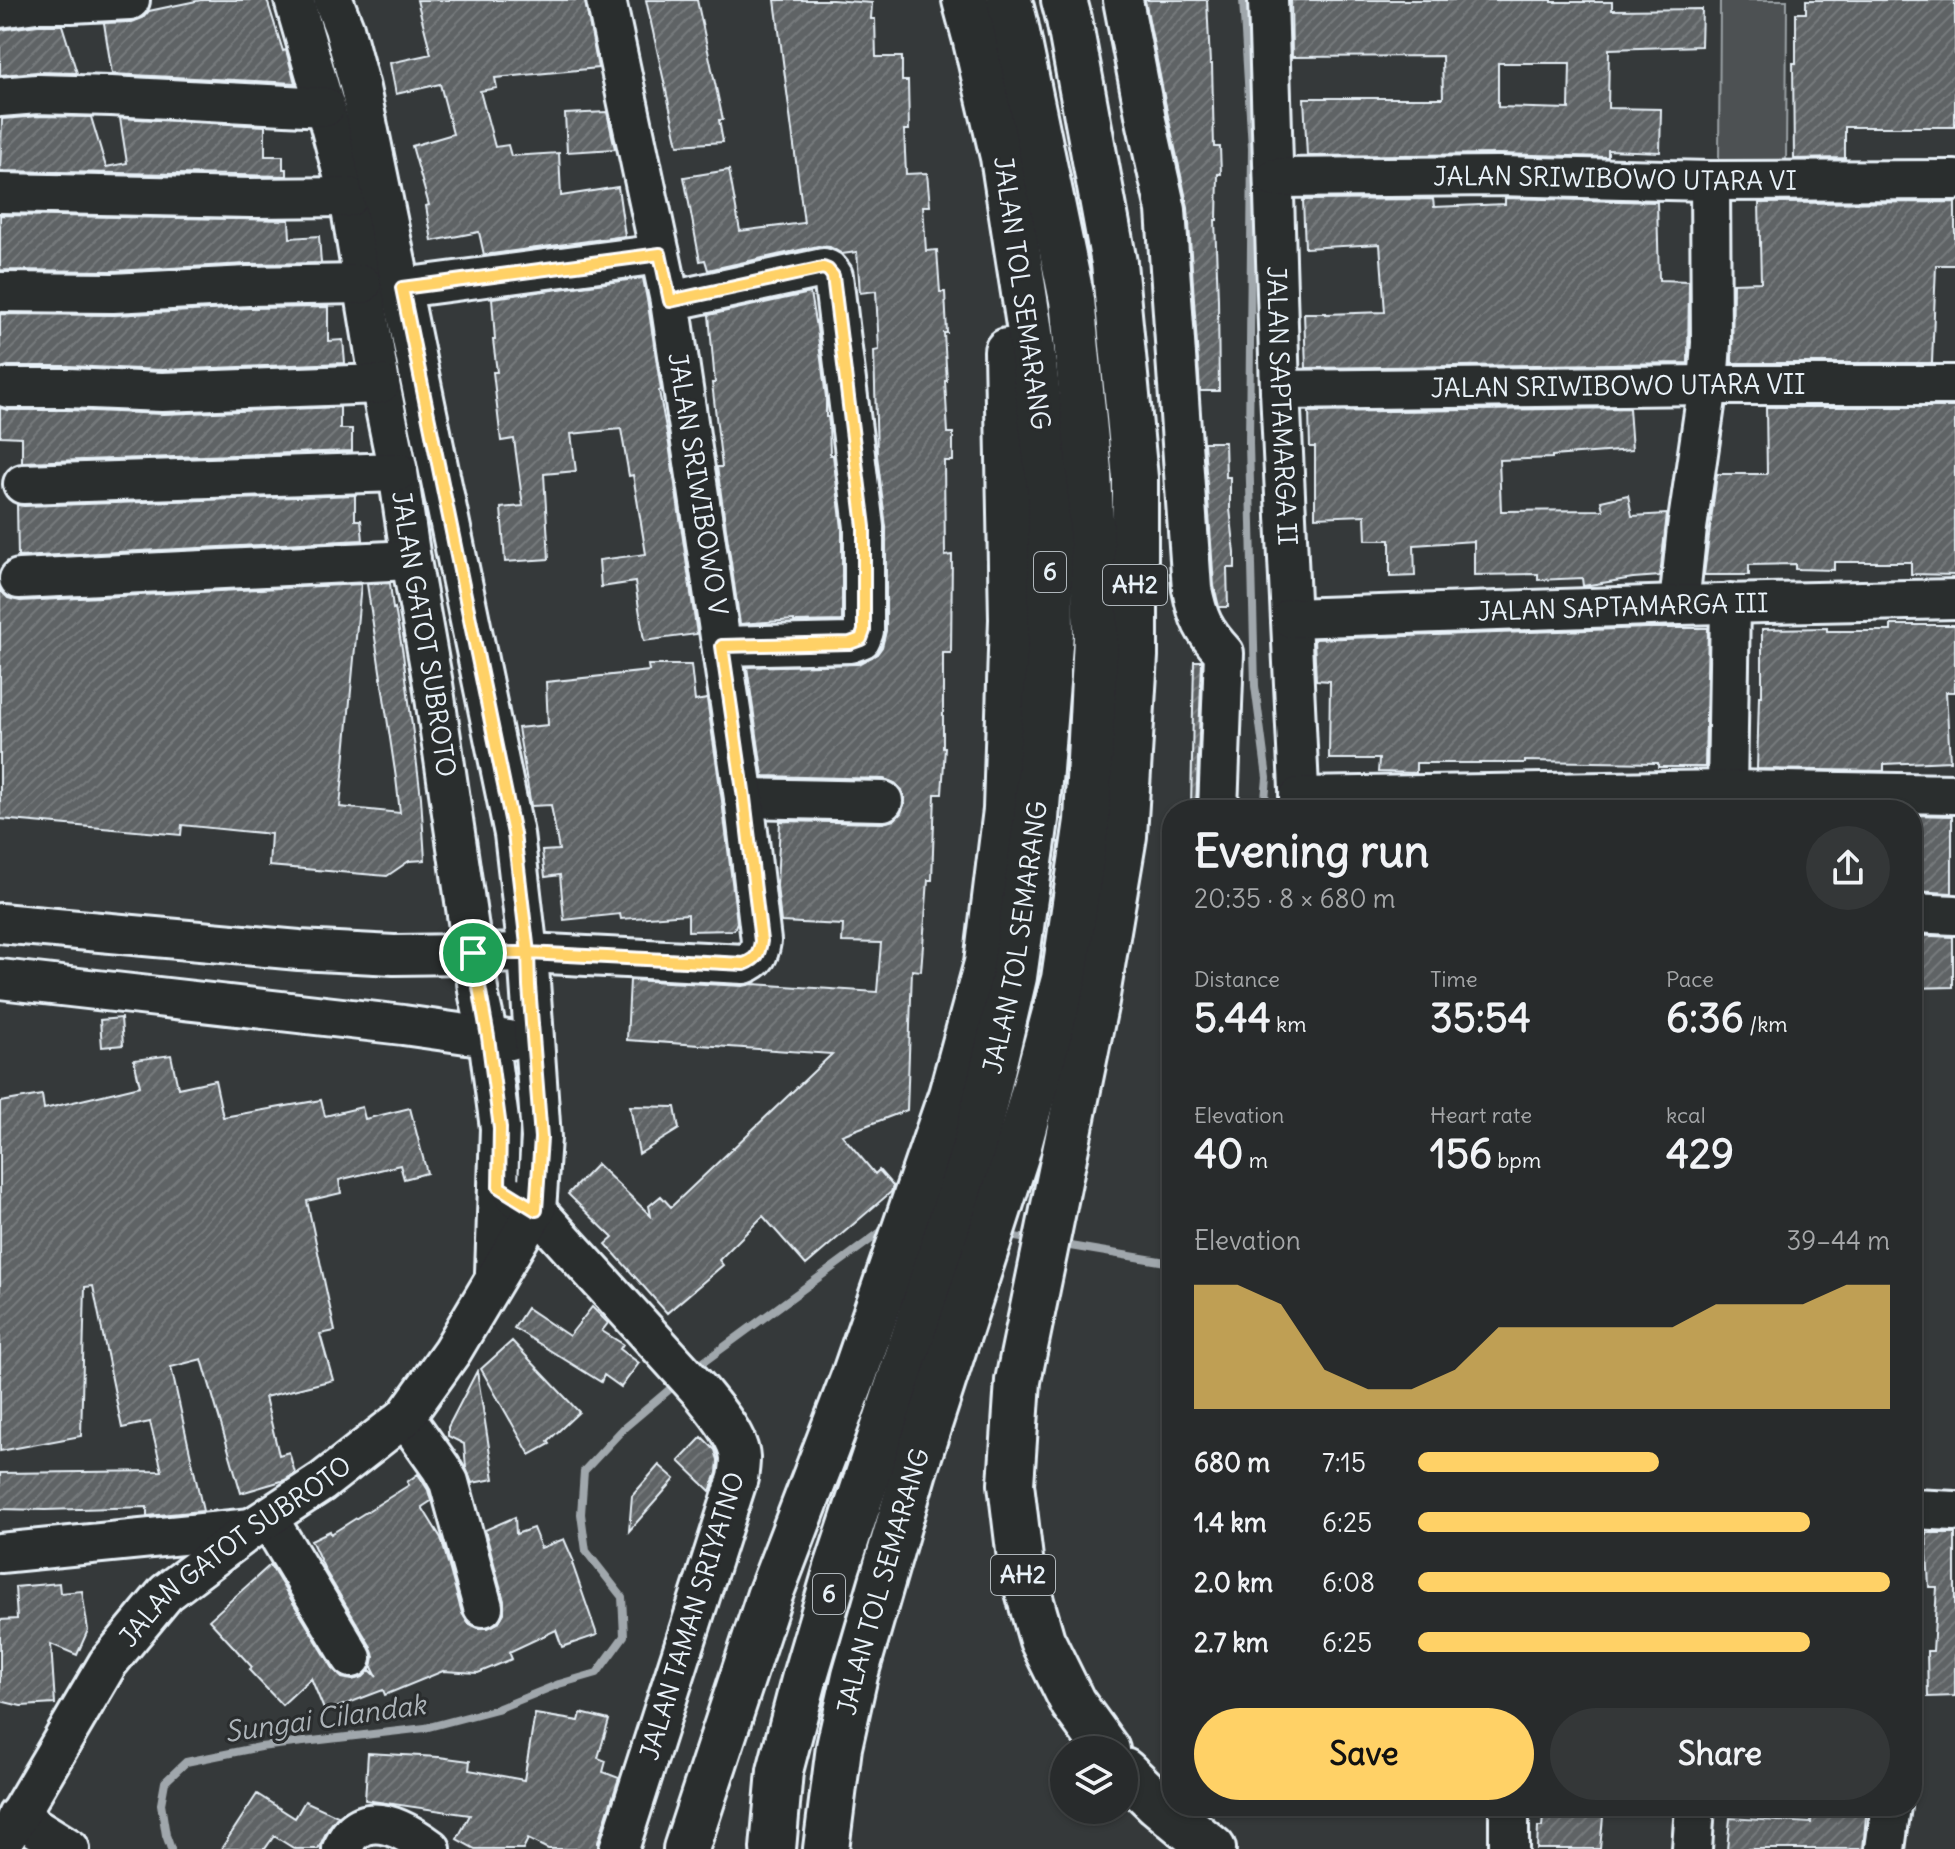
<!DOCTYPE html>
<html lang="en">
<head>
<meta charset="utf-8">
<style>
	:root { --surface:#282b2c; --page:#343738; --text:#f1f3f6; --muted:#a5a7a9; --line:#444748; --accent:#ffd166 }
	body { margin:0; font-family:Delius,sans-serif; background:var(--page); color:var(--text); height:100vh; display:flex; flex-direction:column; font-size:30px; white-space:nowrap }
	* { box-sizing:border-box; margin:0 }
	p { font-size:26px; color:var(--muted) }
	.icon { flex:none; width:44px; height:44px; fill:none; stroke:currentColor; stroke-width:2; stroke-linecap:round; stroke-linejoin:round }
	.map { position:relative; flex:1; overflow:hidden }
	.panel { position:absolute; left:1162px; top:800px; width:760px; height:1016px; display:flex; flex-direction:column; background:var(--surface); border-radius:32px; box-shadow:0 2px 6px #0004,0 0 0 2px var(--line) }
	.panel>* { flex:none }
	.buttons { position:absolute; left:1050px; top:1736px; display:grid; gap:16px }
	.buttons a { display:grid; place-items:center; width:88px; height:88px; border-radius:50%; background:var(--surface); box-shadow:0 2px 6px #0004,0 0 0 2px var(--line); font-size:40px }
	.pin { position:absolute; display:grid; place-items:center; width:68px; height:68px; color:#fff; margin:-34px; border:4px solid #fff; border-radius:50%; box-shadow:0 2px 8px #0007 }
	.round { display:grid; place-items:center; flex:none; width:84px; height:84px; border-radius:42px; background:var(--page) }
	.head { display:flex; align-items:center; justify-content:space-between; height:136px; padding:0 32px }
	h1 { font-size:44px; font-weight:800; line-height:60px }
	.figures { display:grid; grid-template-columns:repeat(3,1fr); gap:12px; height:136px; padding:8px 32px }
	.figures div { display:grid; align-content:center }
	.figures b { font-size:40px; font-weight:800 }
	.figures small { font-size:22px; font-weight:400 }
	.figures p { font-size:22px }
	.chart { height:224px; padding:16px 32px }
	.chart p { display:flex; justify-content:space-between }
	.chart svg { width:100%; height:144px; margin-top:8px; fill:var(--accent); opacity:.7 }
	.cta { display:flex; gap:16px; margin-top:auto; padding:16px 32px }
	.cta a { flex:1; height:92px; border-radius:48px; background:var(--accent); color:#111; font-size:32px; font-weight:800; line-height:92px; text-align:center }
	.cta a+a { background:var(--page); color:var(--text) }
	ul { padding:0 32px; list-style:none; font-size:26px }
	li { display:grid; grid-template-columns:128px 96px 1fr; align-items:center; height:60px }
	li i { height:20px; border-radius:10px; background:var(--accent) }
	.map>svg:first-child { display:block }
	.green { fill:#4d5152; stroke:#9aa1a5; stroke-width:2 }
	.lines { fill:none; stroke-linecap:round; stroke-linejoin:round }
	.stream { stroke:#a0a7ac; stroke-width:8 }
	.building { fill:url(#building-hatch); stroke:#e8f1f8; stroke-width:2; fill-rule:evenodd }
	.minor-casing { stroke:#e8f1f8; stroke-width:44 }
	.highway-casing { stroke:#e8f1f8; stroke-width:50 }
	.minor { stroke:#2a2d2e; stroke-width:38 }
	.highway { stroke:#2a2d2e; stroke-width:44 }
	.route-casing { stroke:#fff; stroke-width:16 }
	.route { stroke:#ffd166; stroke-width:10 }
	.labels { text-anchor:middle; stroke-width:6; stroke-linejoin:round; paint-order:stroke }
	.shield { fill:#2a2d2e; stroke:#afb6bb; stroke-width:2 }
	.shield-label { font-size:24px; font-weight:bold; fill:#e8f1f8 }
	.street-label { font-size:26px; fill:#e8f1f8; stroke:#2a2d2e }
	.water-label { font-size:28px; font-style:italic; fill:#acb3b8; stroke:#2a2d2e }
</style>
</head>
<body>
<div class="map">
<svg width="1955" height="1849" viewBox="0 0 1955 1849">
	<defs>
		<pattern id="building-hatch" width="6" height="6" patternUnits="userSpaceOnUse" patternTransform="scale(2)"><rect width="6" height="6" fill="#5f6365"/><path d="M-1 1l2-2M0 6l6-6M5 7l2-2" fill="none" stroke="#767a7c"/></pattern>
	</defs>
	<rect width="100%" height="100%" fill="#35393a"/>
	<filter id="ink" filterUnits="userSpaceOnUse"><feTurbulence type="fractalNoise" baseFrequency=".0125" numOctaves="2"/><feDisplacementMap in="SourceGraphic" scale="16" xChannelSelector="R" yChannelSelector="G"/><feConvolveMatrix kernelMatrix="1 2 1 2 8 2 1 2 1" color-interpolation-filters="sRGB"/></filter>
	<g filter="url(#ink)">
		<path class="green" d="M1720,0H1787L1786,163H1719Z"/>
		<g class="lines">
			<path class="stream" d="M1243,0L1252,148L1249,443L1255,686L1267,778L1264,810
				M1003,1235L1033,1240
				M1058,1244L1172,1263
				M694,1369L889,1226
				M171,1849L166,1835L161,1804L165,1782L186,1762L260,1747L425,1728L497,1709L559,1684L597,1673L624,1636L622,1597L586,1551L581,1514L584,1471L624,1428L677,1383"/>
		</g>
		<path class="building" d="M201,0H267L283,51L286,50L295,83L112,74L104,23L132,22L143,18L149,11Z
			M417,0H585L598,68L495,78L497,88L480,91L495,147L508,145L511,156L559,153L561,196L618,187L625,236L484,255L479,232L432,241L426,206L429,205L412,146L453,134L440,84L396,94L390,63L431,54Z
			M646,0H697L723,120H719L723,142L678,145Z
			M775,0H832L872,3L871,19H875L876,57H902V81H908L909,130H904L906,174L927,173L930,206H923L926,251L937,250L940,292H945L947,333H944L947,381H945L948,433H953V461H944L945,556L952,555L951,653H943V747H945L942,794H935L932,880H928L921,971L912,970L907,1110L842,1135L875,1174L879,1170L893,1186L891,1192L806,1265L763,1216L719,1260L723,1265L667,1313L606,1244L613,1238L568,1194L597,1164L651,1216L649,1206L661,1196L671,1207L832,1054L627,1040L630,980L743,986L753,984L877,992L881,943L842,942L843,925L781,922L777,886L780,821L883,823L894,820L901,813L905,802L902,790L895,783L884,779L763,776L747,667L858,664L877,654L882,647L886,631V527L877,455L874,351L879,350L876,291L860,293L857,252L842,254L830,247L818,246L708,270L705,260L700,261L684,177L729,170L740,231L804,223Z
			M1145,0H1207L1210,64H1212L1214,147H1220L1221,174H1218L1217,220H1215L1218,299L1219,391H1200L1188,208L1168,116Z
			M1291,0H1552V2H1612V10L1702,9L1701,46L1609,49L1608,108L1661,109L1660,152L1608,150V157L1499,154L1307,156L1304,98H1443L1442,56L1292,57ZM1498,63H1570L1569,109L1498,107Z
			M1806,0H1955V127H1845V158L1794,159L1793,63H1796V13H1806Z
			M38,25H62L77,73L37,72L0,75V30Z
			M607,112L615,149L567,152L565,114Z
			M38,116L91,117L106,167L127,163L120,118L265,126V156H283V169H287V176L0,171L2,119Z
			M1505,198L1657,202L1659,280L1689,281L1688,363L1306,368L1304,313H1326V314L1385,312L1380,244L1305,248L1303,200L1433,199L1434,207L1505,204Z
			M1955,202V265H1936L1932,363H1732L1733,283L1761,282L1759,203Z
			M0,215L289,220L290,238L319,236L321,263L247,264L113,271L0,270Z
			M643,278L648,305L661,390L659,391L669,444L697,634L644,641L635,582L601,587L599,560L646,554L633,475L629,476L621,429L571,434L576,471L544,474L549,559L505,562L501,508L523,506L514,439L501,441L493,372H497L493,340H495L492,298Z
			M810,293L815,322L816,321L826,397V417H828L829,424L830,455H833L842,528V621L794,622V620L740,624L717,467H722L712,383H715L709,315Z
			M328,307V341L343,340L345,363L162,370L68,366H8L0,368V314L114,315L249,308Z
			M340,407V429H352V451L22,462V437L0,436V408L8,410H68L163,414Z
			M1766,407H1955V575L1911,574V562H1834V570L1795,569V564L1749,565V575H1704L1717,474H1767Z
			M1629,408L1632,450L1552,456V458L1499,460L1501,511L1603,510L1601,501L1628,495L1632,516L1667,514L1660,576L1633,578L1583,586L1582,578L1538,580V574L1474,575V541L1414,545L1415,576L1390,577V540H1366L1365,515L1315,517V447H1310L1309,412Z
			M1204,442H1225L1226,477H1230V509L1235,553V568H1227L1228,607H1219L1214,586Z
			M355,495V520H361L363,540L18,557L17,505L24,506Z
			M390,583L393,609L395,608L403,654L421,797L425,860L409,861L387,876L269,866L271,834L182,825L181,835L0,819V590L8,598L20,601L361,584L340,807L400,813L396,778L367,584Z
			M1891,625H1955V692H1946L1950,761L1884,764V771L1757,769L1759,696H1762V629L1827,628V631H1891Z
			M1648,628H1708L1705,767H1658V763L1525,761V763H1416V773L1378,772L1379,759H1329L1330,681L1316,680L1314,639Z
			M1194,661H1202L1196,808H1191Z
			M648,665H691L695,701L707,699L722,801L737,922L734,930L688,931V914L621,919L620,914L564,920L560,875L545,877L542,851L559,850L551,805L531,806L518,728L548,725L546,682L649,671Z
			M1912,815L1952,816V893L1912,891Z
			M1912,935L1953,937V987L1912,988Z
			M121,1018L123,1045L102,1047L100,1020Z
			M171,1055L178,1088L215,1080L223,1117L321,1100L325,1116L362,1107L365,1119L410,1108L427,1173L404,1179L400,1165L339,1180L341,1193L307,1201L335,1331L320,1334L333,1380L265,1397L279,1455L289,1452L295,1473L285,1480L241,1493L202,1359L171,1367L203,1511L147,1516V1507L45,1510L0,1509V1473L162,1471L150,1422L122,1428L93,1286L85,1287L81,1436L0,1451V1102L42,1095L44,1109L140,1086L134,1060Z
			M630,1106L675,1107L679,1129L639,1154Z
			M592,1307L608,1323L602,1331L623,1344L620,1349L639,1363L621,1387L604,1375L601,1382L514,1328L527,1308L569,1336Z
			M512,1341L579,1412L548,1441L550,1444L530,1455L481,1369Z
			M477,1371L494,1479L472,1483L466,1468L464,1444L448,1436V1427Z
			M702,1437L715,1450L718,1460L717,1473L710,1491L679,1461Z
			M659,1465L675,1479L629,1531L632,1496Z
			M418,1474L428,1490L431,1501L422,1507L441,1538L462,1613L468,1623L478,1628H488L498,1623L504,1613V1601L485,1530L515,1517L516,1534L533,1528L541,1548L564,1539L574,1562L572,1563L597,1635L562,1647L556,1630L509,1652L512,1659L478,1673L443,1671L385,1695L383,1690L325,1712L311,1678L282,1705L249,1670L252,1667L209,1620L270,1565L334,1670L342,1678L352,1680L363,1677L370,1670L377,1677L372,1667L374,1657L371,1647L326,1572L311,1540L330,1531L331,1534L409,1485L407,1482Z
			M1926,1533H1955V1696L1928,1697L1927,1651H1933L1937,1587H1929Z
			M59,1583L60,1593L82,1591L88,1630L77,1655L51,1644L55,1704L21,1706L0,1701V1620L17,1619L15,1587Z
			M581,1713L609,1720L598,1758L606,1761L603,1772L619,1778L598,1842V1849H548L528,1839L523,1849H475L457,1839L470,1815L365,1800L368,1753L439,1757L470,1761L469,1770L524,1780L535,1714L579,1721Z
			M257,1794L295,1818L305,1801L338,1816L329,1827L318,1849H295L274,1836L265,1849H221Z
			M1544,1806H1604L1600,1849H1537L1538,1827H1542Z
			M1812,1806H1867L1863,1849H1727L1730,1818L1811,1823Z"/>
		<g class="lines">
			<g class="minor-casing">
				<g id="minor">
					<path id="s1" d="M294,0L325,107L349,197L380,384L398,472L411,560L433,684L479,996L488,1037L500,1128L495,1273"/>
					<path d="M1123,0L1146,120L1166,210L1192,589C1198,619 1203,630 1224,653L1218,810"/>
					<path id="s2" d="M1268,0L1280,390L1300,810"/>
					<path d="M0,8L36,3H71L130,0"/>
					<path d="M0,97L37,94L111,96L325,107"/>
					<path id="s3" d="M1275,178L1498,176L1710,181L1955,180"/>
					<path d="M0,193L251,198L349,197"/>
					<path d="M402,288L660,254"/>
					<path d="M0,292L113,293L248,286L362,284"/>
					<path d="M670,301L823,268L828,270L833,276L864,527V631L861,639L850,643L722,646"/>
					<path d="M8,388H68L162,392L380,384"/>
					<path id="s4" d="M1280,390L1708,385H1955"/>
					<path d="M23,484L398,472"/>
					<path d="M19,579L411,560"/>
					<path d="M1679,605L1687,528L1708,385L1711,343L1710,181"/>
					<path id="s5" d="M1291,618L1679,605L1955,599"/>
					<path d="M1727,790L1730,603"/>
					<path d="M1299,797L1727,790L1955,794"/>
					<path d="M744,798L883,801"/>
					<path d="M1912,913L1955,915"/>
					<path d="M0,923L299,950L394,955L528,953L744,964C757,959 759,954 761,941L744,798L670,301L606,0"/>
					<path d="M0,979L403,1025L509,1040"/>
					<path d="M515,1197L536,1210L701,1392C714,1408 739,1437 740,1458C740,1465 739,1472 738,1478L619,1849"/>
					<path d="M405,1417L441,1468L449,1482L483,1607"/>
					<path d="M1912,1509L1955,1511"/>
					<path d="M268,1518L352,1658"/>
					<path d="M0,1553L252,1528"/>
					<path d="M17,1816L70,1849"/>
					<path id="s6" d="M0,1847L108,1663L166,1593L252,1528L322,1482L405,1417L452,1351L536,1210L541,1138L528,953L514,834L360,88L344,28L333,0"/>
					<path d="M342,1849C345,1844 348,1836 353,1832C376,1811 411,1834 431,1849"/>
					<path d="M1509,1849V1806"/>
					<path d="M1692,1849L1695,1806"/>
					<path d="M1885,1849L1891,1806"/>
				</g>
			</g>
			<g class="highway-casing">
				<g id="highway">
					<path d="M1064,0L1069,19L1114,263L1135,478V656L1124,836L1096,1001L1018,1381L1011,1484L1021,1567L1042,1640L1073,1703L1107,1750"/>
					<path d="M1124,1771L1157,1803L1213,1849"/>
					<path d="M686,1849L769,1597L854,1376L951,1095L987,963L1006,810L1012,619L1007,351"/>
					<path id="s7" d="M773,1849L780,1771L805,1676L837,1568L911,1346L975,1145L1014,977L1036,819L1051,633L1050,493L1029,325L1003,157L975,37L965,0"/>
					<path id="s8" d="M826,1849L839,1747L855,1675L914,1471L1016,1156L1064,979L1087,821L1096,637L1089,471L1072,300L1015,23L1009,0"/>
				</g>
			</g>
			<use href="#minor" class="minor"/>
			<use href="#highway" class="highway"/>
		</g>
	</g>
	<g class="lines" filter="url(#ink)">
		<g class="route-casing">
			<path id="route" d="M473,953L488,1037L500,1128L499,1187L536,1210L541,1138L529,986L528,953L744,964C757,959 759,954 761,941L744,798L722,646L850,643L861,639L864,631V527L833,276L828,270L823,268L670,301L660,254L402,288L514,834L528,953H473"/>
		</g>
		<use href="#route" class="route"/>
	</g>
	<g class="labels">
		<g class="shield">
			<rect x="1034" y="552" width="32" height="40" rx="6"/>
			<rect x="1103" y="565" width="64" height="40" rx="6"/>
			<rect x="991" y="1555" width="64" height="40" rx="6"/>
			<rect x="813" y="1574" width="32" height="40" rx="6"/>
		</g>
		<g class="shield-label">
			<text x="1050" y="580">6</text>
			<text x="1135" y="593">AH2</text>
			<text x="1023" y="1583">AH2</text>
			<text x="829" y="1602">6</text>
		</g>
		<g class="street-label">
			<text dy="9" stroke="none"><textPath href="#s3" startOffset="340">JALAN SRIWIBOWO UTARA VI</textPath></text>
			<text transform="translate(1022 293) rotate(82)" y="9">JALAN TOL SEMARANG</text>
			<text dy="9" stroke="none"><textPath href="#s4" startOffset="338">JALAN SRIWIBOWO UTARA VII</textPath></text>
			<text dy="9" stroke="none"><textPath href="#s2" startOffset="406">JALAN SAPTAMARGA II</textPath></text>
			<text transform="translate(698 484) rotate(81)" y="9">JALAN SRIWIBOWO V</text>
			<text dy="9" stroke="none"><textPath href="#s5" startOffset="332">JALAN SAPTAMARGA III</textPath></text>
			<text dy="9" stroke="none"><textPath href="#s1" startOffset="648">JALAN GATOT SUBROTO</textPath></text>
			<text dy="9" stroke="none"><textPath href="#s7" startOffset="946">JALAN TOL SEMARANG</textPath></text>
			<text dy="9" stroke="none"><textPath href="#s6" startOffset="384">JALAN GATOT SUBROTO</textPath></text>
			<text dy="9" stroke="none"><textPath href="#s8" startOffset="274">JALAN TOL SEMARANG</textPath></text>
			<text transform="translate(692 1616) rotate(-73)" y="9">JALAN TAMAN SRIYATNO</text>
		</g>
		<g class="water-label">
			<text transform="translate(325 1718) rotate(-8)" y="10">Sungai Cilandak</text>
		</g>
	</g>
</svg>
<div class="buttons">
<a><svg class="icon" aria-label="layers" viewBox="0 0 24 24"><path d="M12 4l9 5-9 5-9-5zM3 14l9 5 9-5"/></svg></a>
</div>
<div class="pin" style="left:473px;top:953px;background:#1e9e55"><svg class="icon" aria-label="arrive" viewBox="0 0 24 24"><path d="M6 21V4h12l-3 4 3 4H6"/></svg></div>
<section class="panel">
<div class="head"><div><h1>Evening run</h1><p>20:35 · 8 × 680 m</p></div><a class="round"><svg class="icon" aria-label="share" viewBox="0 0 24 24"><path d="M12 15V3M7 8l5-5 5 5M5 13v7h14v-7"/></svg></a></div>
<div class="figures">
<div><p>Distance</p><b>5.44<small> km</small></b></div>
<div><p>Time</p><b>35:54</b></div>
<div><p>Pace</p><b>6:36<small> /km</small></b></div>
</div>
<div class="figures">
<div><p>Elevation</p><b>40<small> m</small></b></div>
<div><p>Heart rate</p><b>156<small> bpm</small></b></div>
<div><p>kcal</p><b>429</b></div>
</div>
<div class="chart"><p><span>Elevation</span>39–44 m</p>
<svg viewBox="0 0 160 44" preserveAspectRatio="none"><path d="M0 44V6L10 6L20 12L30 32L40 38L50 38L60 32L70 19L80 19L90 19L100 19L110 19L120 12L130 12L140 12L150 6L160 6V44z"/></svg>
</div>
<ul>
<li><b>680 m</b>7:15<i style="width:51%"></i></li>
<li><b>1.4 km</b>6:25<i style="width:83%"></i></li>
<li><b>2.0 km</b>6:08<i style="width:100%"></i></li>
<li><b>2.7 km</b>6:25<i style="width:83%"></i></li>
</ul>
<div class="cta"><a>Save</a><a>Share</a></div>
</section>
</div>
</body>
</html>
